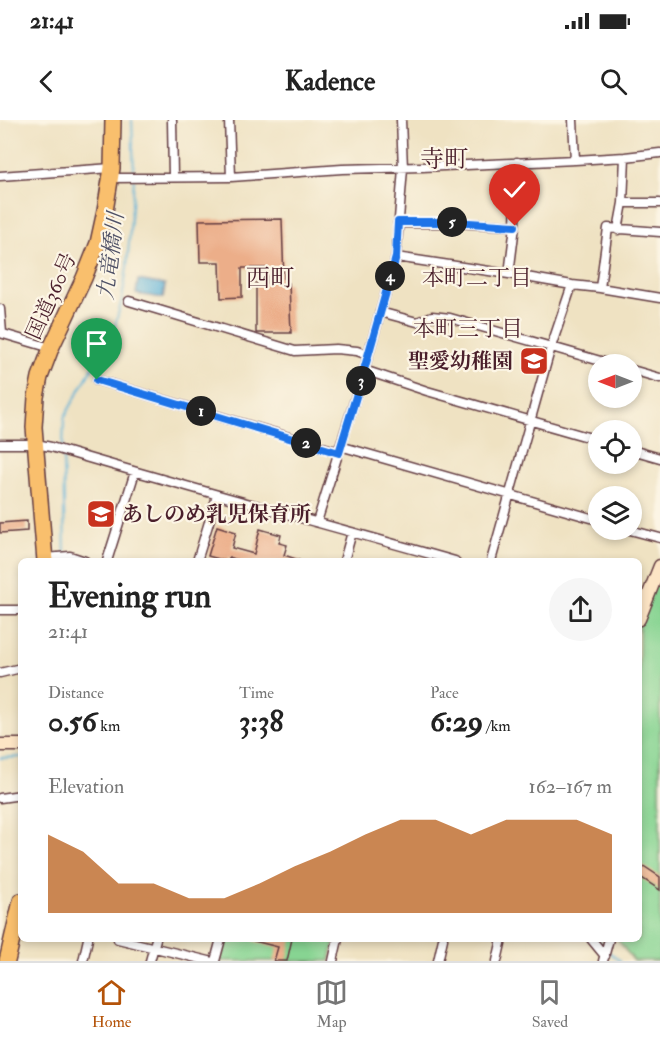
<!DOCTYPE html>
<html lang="en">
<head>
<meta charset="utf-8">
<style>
	:root { --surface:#fff; --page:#f6f6f6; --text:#222; --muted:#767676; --line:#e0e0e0; --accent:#b45309 }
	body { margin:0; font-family:"IM FELL Double Pica","Noto Serif JP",serif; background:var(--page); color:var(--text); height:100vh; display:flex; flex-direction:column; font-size:22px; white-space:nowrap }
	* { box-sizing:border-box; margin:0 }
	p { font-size:20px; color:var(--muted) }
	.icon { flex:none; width:33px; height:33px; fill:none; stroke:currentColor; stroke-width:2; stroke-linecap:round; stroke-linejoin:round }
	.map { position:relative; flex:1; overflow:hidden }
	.panel { position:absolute; left:18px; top:438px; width:624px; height:384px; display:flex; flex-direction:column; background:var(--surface); border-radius:9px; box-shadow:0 3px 9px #0003 }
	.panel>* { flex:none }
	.needle { width:39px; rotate:270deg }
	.buttons { position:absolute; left:588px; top:234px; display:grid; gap:12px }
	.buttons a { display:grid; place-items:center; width:54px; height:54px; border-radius:50%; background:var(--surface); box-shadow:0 3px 9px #0003; font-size:30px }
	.pin { position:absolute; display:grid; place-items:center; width:51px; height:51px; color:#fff; margin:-62px -26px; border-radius:50% 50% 50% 0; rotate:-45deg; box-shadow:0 0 6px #0007 }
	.pin .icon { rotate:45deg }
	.km { position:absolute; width:30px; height:30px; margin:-15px; border-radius:50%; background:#222; color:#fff; font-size:16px; line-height:30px; text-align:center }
	.round { display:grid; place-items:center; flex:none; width:63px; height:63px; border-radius:32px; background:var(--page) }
	.summary { display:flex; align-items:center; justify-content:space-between; height:102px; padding:0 30px }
	h1 { font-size:33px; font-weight:700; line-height:45px }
	.stats { display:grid; grid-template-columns:repeat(3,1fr); gap:9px; height:102px; padding:6px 30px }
	.stats div { display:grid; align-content:center }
	.stats b { font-size:30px; font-weight:700 }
	.stats small { font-size:16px; font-weight:400 }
	.stats p { font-size:16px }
	.chart { height:168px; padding:12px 30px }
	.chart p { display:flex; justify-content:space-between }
	.chart svg { width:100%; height:108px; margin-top:6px; fill:var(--accent); opacity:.7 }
	.status { display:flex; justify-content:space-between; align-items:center; height:42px; padding:0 30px; background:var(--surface); direction:ltr }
	.status svg { height:16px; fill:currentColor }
	header { display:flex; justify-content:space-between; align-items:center; height:78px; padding:0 30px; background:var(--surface); font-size:27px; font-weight:700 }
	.dock { display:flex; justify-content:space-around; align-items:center; height:84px; border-top:2px solid var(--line); background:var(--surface); font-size:16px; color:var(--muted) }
	.dock a { display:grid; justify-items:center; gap:3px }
	.dock .selected { color:var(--accent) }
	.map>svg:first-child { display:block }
	.green { fill:#87d492; stroke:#687a5e; stroke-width:1.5 }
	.water { fill:#5bb1d7; stroke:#526881; stroke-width:1.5 }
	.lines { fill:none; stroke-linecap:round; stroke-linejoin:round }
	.stream { stroke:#5bb1d7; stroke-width:2 }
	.building { fill:#ecae89 }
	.street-casing { stroke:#633c42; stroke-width:11 }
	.secondary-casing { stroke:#633c42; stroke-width:15 }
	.highway-casing { stroke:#633c42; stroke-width:18 }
	.street { stroke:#fff; stroke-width:8 }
	.secondary { stroke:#fde5c5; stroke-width:12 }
	.highway { stroke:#f9bf6d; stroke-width:15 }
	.route-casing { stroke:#fff; stroke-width:12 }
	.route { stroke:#1a73e8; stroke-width:8 }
	.labels { text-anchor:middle; stroke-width:4.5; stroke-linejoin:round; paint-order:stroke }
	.street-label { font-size:21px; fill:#4a1f2b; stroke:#fcf5e5 }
	.poi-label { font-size:21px; font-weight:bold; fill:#4a1f2b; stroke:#fcf5e5; text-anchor:end }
	.water-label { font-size:22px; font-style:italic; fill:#505267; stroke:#fcf5e5 }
	.neighbourhood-label { font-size:22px; fill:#4a1f2b; stroke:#fcf5e5 }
	.quarter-label { font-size:24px; fill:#4a1f2b; stroke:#fcf5e5 }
</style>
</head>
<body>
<div class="status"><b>21:41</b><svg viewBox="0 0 49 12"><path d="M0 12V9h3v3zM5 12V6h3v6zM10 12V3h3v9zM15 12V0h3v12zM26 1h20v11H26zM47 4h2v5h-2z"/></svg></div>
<header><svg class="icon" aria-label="back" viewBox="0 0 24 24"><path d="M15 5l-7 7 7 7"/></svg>Kadence<svg class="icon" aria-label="search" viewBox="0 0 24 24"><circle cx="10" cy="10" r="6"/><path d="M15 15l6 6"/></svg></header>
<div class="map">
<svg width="660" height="841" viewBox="0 0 660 841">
	<rect width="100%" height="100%" fill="#fcf5e5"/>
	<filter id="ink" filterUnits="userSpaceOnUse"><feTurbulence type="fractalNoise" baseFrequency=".0167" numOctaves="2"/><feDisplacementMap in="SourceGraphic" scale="12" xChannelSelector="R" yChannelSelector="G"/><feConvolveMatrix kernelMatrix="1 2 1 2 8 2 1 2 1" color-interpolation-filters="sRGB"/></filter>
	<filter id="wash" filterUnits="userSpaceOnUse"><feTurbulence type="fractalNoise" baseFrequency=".008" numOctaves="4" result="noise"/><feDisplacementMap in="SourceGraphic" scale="24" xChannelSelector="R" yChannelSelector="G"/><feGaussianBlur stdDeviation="1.35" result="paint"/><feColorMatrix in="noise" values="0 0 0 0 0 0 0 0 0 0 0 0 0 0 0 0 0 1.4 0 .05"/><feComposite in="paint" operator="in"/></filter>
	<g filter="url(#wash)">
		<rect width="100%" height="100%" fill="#efe2c2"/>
		<path class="green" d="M660,446V841H634L617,819H639V499Z
			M225,819H335L330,841H220Z"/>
		<path class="water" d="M138,160L165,165L163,178L136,174Z"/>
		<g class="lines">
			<path class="stream" d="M132,0L134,54
				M63,327L64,298L96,241L112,217L122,179L127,147L134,60
				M63,332L65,441
				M0,638L21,637
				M598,819L602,824
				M609,832L620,841"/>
		</g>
		<g id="blocks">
			<path class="building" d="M282,99L284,163H289L291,213H256V163H268L267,148H242V177L221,178L220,142H200L199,100Z
				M27,401V411L0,413V403Z
				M217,406L236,412L232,428L254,434L260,409L281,415L279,423L287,425L284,435L299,440V441H241L229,437V441H226L208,436Z
				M639,743L660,757V770L639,756Z
				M255,819H292L287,841H274L278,827L254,821Z"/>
		</g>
	</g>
	<g filter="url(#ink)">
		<use href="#blocks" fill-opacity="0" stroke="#633c42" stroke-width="1.5"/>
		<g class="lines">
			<g class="street-casing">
				<path id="street" d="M172,0L173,57
					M229,0L231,57
					M573,0L575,40
					M0,56L112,48
					M111,58L231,57L342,49L422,47L575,40L625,37L660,33
					M623,83H660
					M398,103H454L515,106
					M618,110L623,83L625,37
					M396,137L509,154L572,165L600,168L660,178
					M509,154L515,106L517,42
					M600,168L608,108L660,112
					M129,181L295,231L336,229L357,231L368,235
					M0,189L2,213
					M380,192L417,202L432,196L450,198L611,244
					M0,213L51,228
					M364,250L427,271L598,320
					M632,250L660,258
					M97,260L339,332
					M0,324H36L51,327C185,367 321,403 455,441
					M340,326L598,400
					M632,330L660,338
					M317,402L364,250L396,137L403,48L401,0
					M630,410L660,418
					M45,438L70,436L85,441
					M107,441L135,352
					M197,441L217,376
					M344,441L352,412
					M491,441L551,227L572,165
					M0,490H21
					M0,553L21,548
					M0,678L21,675
					M118,819L209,841
					M591,819L605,836
					M83,841L88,819
					M150,841L156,819
					M215,841L221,819
					M333,841L338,819
					M438,841L443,819
					M497,841L502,819
					M603,841L609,819"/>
			</g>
			<g class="secondary-casing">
				<path id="secondary" d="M639,499L660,446
					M0,625H21"/>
			</g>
			<g class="highway-casing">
				<path id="highway" d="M45,441L34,307L36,277L40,257L51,228L84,158L98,123L105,91L112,48L113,0
					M7,841L21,781"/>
			</g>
			<use href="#street" class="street"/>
			<use href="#secondary" class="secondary"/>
			<use href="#highway" class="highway"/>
		</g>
	</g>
	<g class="lines" filter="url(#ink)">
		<g class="route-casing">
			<path id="route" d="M97,260L339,333L364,250L396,137L398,102H454L515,106"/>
		</g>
		<use href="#route" class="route"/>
	</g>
	<defs>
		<g id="school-square" transform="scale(1.5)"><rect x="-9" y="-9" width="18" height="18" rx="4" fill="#c8321e" stroke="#fcf5e5"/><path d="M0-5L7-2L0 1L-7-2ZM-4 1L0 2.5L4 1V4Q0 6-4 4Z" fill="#fff"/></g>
	</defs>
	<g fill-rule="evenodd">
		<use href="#school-square" x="534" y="241"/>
		<use href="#school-square" x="101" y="394"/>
	</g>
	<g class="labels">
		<g class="street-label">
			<text transform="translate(51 176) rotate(-66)" y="7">国道360号</text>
		</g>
		<g class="poi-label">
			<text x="513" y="248">聖愛幼稚園</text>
			<text x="122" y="401" text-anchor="start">あしのめ乳児保育所</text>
		</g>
		<g class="water-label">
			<text transform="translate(110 136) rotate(-83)" y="8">九竜橋川</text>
		</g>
		<g class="neighbourhood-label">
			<text x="477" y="165">本町二丁目</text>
			<text x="468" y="216">本町三丁目</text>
		</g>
		<g class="quarter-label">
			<text x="444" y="47">寺町</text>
			<text x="270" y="166">西町</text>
		</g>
	</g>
</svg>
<div class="buttons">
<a><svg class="needle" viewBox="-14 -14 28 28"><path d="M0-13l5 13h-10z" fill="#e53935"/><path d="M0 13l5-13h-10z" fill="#767676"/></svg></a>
<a><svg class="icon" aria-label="locate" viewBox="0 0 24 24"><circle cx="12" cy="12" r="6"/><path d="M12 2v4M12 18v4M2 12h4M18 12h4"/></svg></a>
<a><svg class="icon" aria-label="layers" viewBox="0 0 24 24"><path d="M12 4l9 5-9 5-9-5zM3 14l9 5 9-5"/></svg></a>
</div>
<div class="pin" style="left:97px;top:260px;background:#1e9e55"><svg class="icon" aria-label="arrive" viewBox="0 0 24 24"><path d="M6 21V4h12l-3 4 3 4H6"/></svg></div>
<div class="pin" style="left:515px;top:106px;background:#d93025"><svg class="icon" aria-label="check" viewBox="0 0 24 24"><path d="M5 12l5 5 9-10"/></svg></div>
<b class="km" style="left:201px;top:291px">1</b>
<b class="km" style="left:306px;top:323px">2</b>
<b class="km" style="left:361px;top:261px">3</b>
<b class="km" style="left:390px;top:156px">4</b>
<b class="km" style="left:452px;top:102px">5</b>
<section class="panel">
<div class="summary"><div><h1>Evening run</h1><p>21:41</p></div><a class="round"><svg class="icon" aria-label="share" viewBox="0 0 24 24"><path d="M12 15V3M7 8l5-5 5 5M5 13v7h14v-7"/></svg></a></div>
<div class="stats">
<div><p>Distance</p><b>0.56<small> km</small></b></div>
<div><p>Time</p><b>3:38</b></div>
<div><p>Pace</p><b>6:29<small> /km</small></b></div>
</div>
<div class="chart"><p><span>Elevation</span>162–167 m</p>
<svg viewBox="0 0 160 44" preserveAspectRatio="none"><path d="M0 44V12L10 19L20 32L30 32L40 38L50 38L60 32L70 25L80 19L90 12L100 6L110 6L120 12L130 6L140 6L150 6L160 12V44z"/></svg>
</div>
</section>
</div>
<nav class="dock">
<a class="selected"><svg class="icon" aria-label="home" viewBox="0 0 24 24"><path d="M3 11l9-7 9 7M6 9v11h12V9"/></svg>Home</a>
<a><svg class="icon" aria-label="map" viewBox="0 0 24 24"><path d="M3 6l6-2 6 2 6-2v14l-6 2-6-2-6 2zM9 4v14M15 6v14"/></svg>Map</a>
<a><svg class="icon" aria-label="saved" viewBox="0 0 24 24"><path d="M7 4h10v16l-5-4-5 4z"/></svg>Saved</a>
</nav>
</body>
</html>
